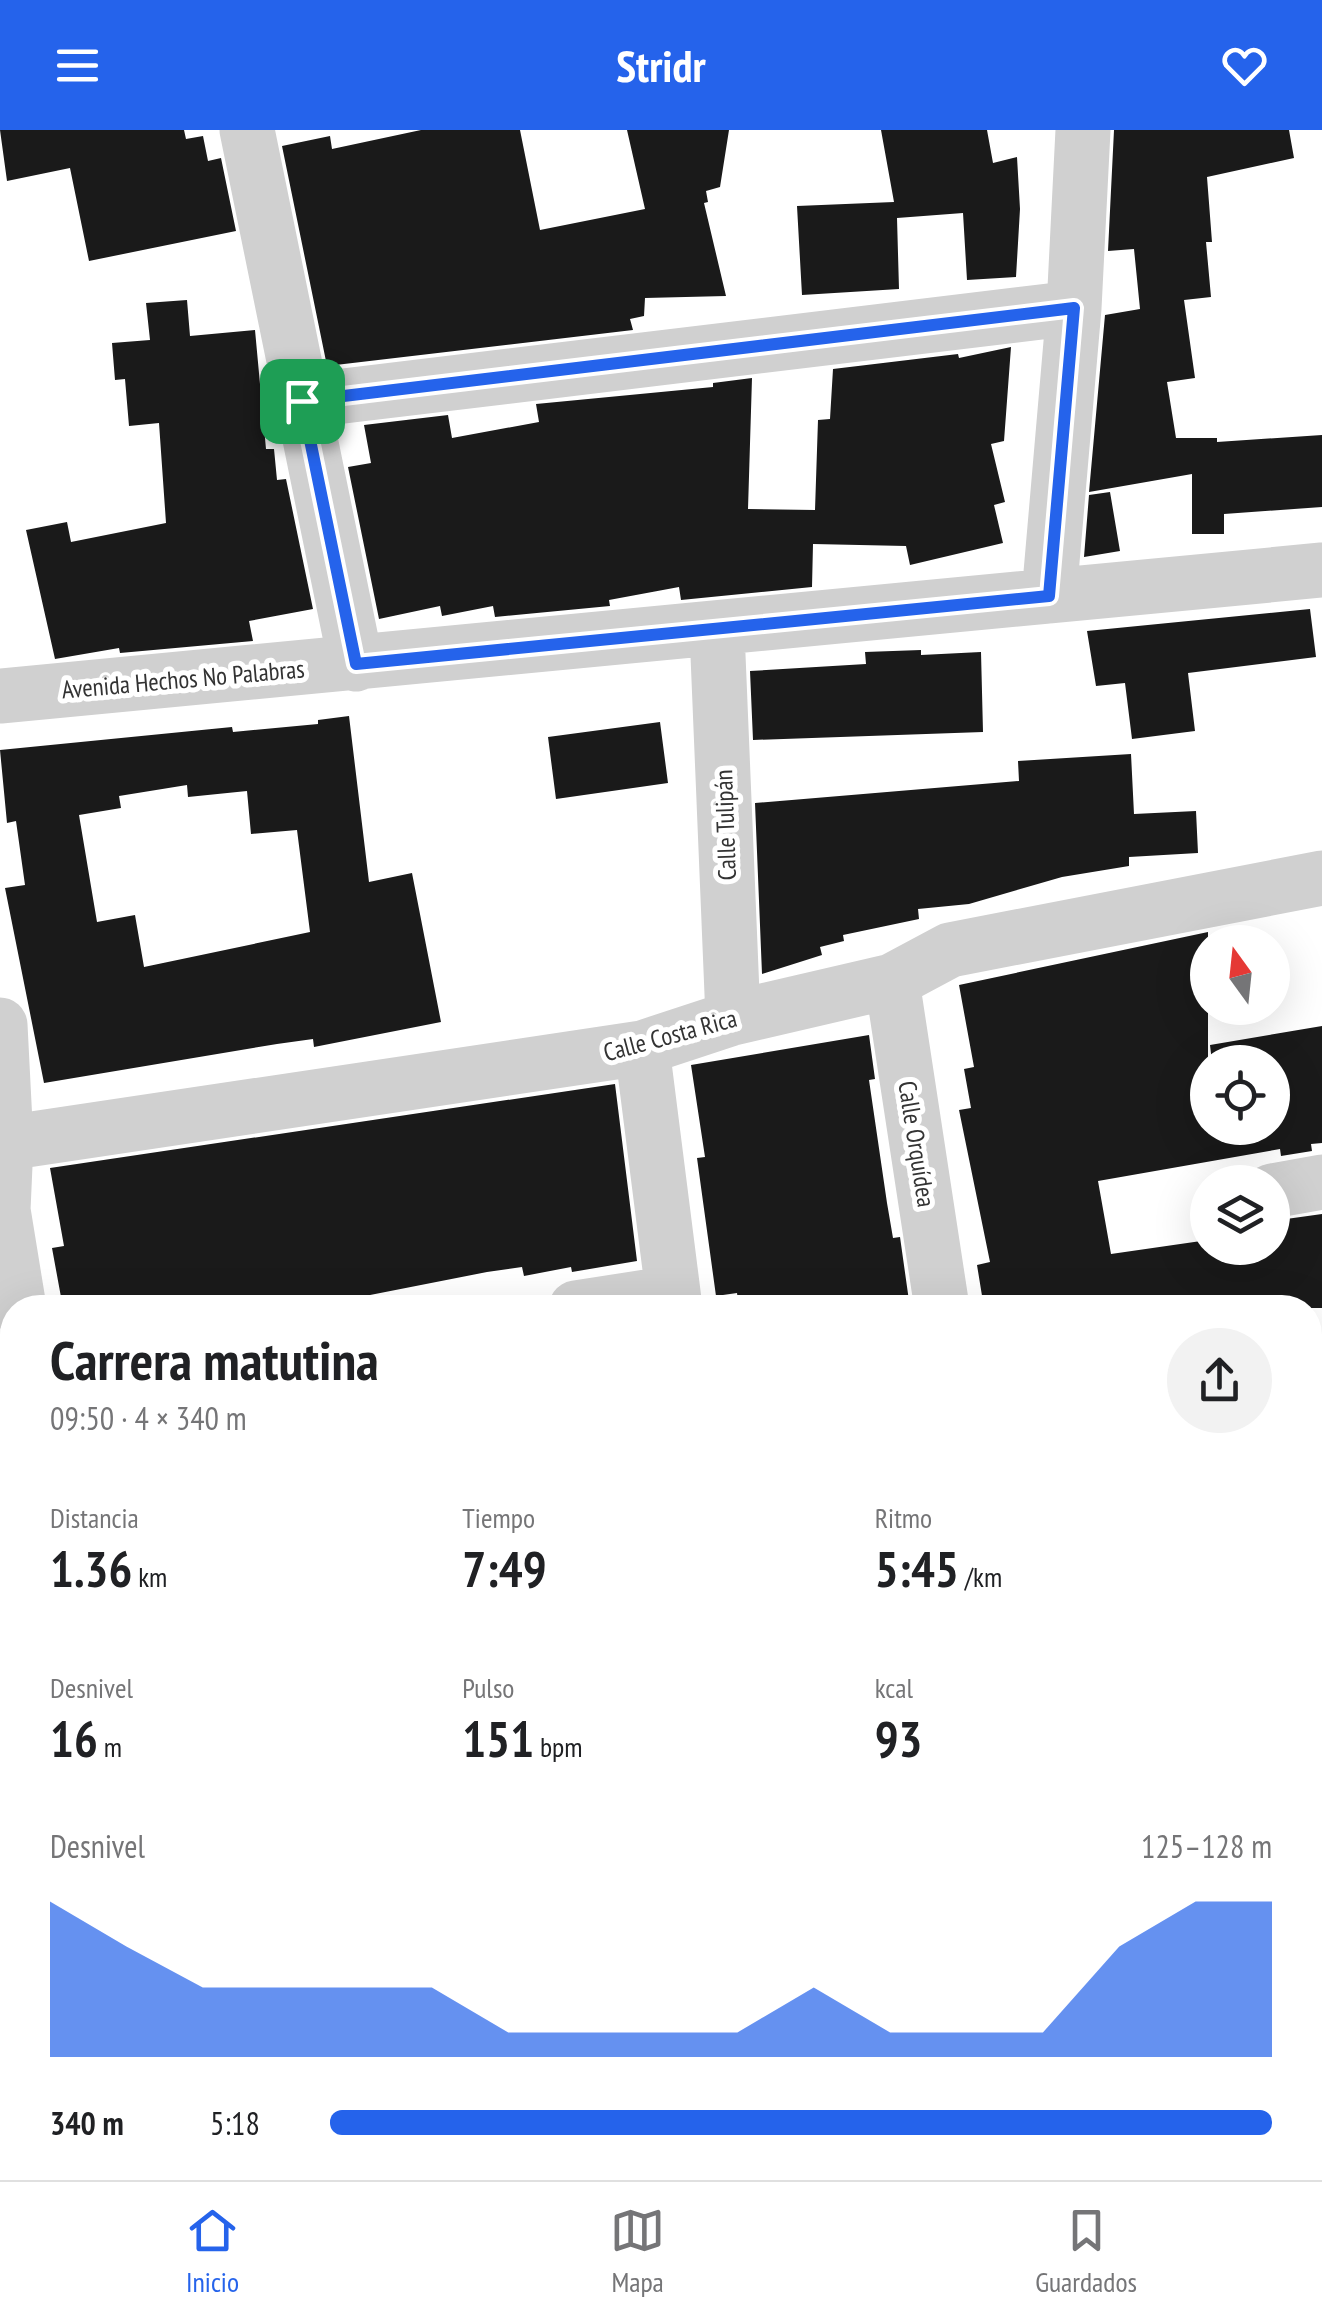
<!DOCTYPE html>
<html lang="es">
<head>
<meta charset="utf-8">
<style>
	:root { --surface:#fff; --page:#f2f2f2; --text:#202124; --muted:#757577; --line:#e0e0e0; --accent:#2563eb }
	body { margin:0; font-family:"PT Sans Narrow",sans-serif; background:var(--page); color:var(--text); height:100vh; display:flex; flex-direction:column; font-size:38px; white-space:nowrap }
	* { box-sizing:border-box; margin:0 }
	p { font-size:32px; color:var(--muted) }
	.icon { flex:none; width:55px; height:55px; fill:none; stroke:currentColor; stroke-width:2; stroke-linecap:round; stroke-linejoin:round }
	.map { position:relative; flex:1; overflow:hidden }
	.sheet { position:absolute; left:0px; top:1165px; width:1322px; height:885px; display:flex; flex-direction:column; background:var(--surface); border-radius:40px 40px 0 0; box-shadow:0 10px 40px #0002 }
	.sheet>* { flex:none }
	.needle { width:65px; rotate:345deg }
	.buttons { position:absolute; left:1190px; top:795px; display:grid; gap:20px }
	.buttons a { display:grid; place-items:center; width:100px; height:100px; border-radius:50%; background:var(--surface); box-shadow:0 10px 40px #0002; font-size:50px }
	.pin { position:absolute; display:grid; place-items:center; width:85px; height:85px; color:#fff; margin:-42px; border-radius:20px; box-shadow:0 5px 15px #0006 }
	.round { display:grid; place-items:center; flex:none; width:105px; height:105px; border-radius:52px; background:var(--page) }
	.overview { display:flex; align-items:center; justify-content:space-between; height:170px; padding:0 50px }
	h1 { font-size:55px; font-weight:700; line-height:75px }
	.stats { display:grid; grid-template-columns:repeat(3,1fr); gap:15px; height:170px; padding:10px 50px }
	.stats div { display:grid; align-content:center }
	.stats b { font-size:50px; font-weight:700 }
	.stats small { font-size:28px; font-weight:400 }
	.stats p { font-size:28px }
	.chart { height:280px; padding:20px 50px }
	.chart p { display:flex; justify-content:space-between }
	.chart svg { width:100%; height:180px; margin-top:10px; fill:var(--accent); opacity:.7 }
	ul { padding:0 50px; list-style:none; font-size:32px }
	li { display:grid; grid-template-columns:160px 120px 1fr; align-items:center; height:75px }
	li i { height:25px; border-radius:12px; background:var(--accent) }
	header { display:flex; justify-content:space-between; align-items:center; height:130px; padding:0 50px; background:var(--accent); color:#fff; font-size:45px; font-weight:700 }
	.dock { display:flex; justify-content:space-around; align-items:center; height:140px; border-top:2px solid var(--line); background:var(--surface); font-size:28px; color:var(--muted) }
	.dock a { display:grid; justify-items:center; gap:5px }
	.dock .current { color:var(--accent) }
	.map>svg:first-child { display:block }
	.building { fill:#1a1a1a; fill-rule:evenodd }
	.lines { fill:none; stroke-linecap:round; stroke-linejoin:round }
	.minor { stroke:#d0d0d0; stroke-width:55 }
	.route-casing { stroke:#fff; stroke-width:20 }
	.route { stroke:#2563eb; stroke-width:12 }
	.labels { text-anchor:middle; stroke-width:10; stroke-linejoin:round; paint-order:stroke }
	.street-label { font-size:25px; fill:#333; stroke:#fff }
</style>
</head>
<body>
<header><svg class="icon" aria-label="menu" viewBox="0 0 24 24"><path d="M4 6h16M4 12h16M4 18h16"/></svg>Stridr<svg class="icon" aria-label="heart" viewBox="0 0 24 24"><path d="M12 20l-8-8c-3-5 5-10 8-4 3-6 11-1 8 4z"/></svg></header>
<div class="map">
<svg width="1322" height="2050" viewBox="0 0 1322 2050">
	<rect width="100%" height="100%" fill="#fff"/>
	<path class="building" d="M0,0H184L186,9L203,6L208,31L221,28L236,101L89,131L70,38L7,51Z
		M421,0H520L540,100L645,79L627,0H729L720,57L706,61L708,72L704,73L726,166L645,168L644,186L630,189L633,200L327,236L282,16L330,6L332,19Z
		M881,0H987L993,33L1017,27L1020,79L1016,147L967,150L963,83L897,88L899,159L802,165L797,76L894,72Z
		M1114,0H1289L1294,28L1207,47L1212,112H1206L1211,167L1184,170L1195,248L1167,252L1176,308H1217V312L1322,305V377L1224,384V404H1192V344L1089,362L1105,185L1140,179L1134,119L1108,121Z
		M187,170L190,206L255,200L266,319H274L277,350L286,349L313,479L249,491L253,511L120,523L119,518L55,529L26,400L67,392L71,412L166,393L159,293L129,296L125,249L115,250L112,213L150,210L146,173Z
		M1011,217L1004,311L991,314L1005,372L994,375L1003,413L910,435L906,416L813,414L812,457L681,470L679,457L609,470L610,476L495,487L493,476L442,486L440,476L379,489L348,337L371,333L364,295L448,285L452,308L539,292L536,274L713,257V253L752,248L748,379L815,380L818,290L830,289L833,239L958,224L959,228Z
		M1110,362L1120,421L1084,427L1089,365Z
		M1310,479L1316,527L1188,543L1195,601L1132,609L1125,553L1096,556L1087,501Z
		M921,520V525L981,522L983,602L753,610L750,541L866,534L865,522Z
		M349,586L369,752L412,743L441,892L314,917L313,909L277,914L44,953L5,758L25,755L16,691L7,693L0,620L232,597L233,602L318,594V590ZM187,655L188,667L247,661L251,704L297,700L310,802L144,837L135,785L97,792L79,685L121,678L119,666Z
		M660,592L668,653L556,669L548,607Z
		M1131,624L1134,684L1196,681L1198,723L1129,727V736L1062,747L969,774L918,779L919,789L843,805L844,811L820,817L822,825L762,844L755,673L1019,651L1018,631Z
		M1208,802V998H1272V932H1212L1210,915L1322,896V1013L1311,1014L1312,1021L1281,1026L1280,1019L1098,1051L1111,1124L1208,1110V1118H1272V1091L1322,1084V1178H984L977,1135L990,1132L959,980L971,978L964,939L974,937L959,855Z
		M869,905L875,949L869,950L887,1073L893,1108L900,1107L910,1178H739L737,1163L716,1166L697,1028L705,1027L691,935Z
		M615,954L637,1131L572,1142L571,1137L524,1146L522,1137L487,1142L304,1178H214L213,1171L179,1178H63L52,1118L64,1116L50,1038Z"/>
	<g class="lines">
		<path class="minor" d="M247,0L356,534
			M302,271L1074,178
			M1049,466L1074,178L1083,0
			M717,501L733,888
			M0,566L1322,440
			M892,851L942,1178
			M0,895L6,1013L3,1080L19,1178
			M642,918L675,1178
			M6,1013L642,918L733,888L892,851L950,820L1322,748
			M1272,1061L1322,1052
			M576,1178L672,1163
			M1310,1355L1322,1353
			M0,1530L12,1529
			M1310,1666L1322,1664
			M1310,1892L1322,1890
			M529,2038V2050
			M1191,2038V2050
			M0,2040L15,2038"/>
	</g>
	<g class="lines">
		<g class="route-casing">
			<path id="route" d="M1074,178L1049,466L356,534L302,271Z"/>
		</g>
		<use href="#route" class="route"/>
	</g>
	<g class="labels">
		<g class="street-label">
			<text transform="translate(183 549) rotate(-5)" y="9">Avenida Hechos No Palabras</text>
			<text transform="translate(725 695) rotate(-92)" y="9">Calle Tulipán</text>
			<text transform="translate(670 905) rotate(-15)" y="9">Calle Costa Rica</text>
			<text transform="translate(917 1014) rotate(81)" y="9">Calle Orquídea</text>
		</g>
	</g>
</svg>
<div class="buttons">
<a><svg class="needle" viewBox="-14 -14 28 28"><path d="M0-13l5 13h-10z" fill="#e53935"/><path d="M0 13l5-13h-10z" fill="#757577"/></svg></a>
<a><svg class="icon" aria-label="locate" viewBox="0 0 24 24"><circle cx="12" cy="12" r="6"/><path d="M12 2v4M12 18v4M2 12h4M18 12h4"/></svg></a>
<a><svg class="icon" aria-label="layers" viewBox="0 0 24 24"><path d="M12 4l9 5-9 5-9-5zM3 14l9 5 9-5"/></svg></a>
</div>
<div class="pin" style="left:302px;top:271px;background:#1e9e55"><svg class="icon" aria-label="arrive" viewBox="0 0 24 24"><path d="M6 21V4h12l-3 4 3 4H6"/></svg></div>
<section class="sheet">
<div class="overview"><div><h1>Carrera matutina</h1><p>09:50 · 4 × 340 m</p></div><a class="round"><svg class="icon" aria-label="share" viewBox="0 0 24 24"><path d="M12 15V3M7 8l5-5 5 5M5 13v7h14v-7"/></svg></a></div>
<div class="stats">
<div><p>Distancia</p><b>1.36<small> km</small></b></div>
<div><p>Tiempo</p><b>7:49</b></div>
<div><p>Ritmo</p><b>5:45<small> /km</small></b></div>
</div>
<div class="stats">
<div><p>Desnivel</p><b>16<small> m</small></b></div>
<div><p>Pulso</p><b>151<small> bpm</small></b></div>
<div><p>kcal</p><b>93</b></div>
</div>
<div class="chart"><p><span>Desnivel</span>125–128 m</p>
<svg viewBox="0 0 160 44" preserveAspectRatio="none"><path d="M0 44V6L10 17L20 27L30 27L40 27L50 27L60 38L70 38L80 38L90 38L100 27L110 38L120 38L130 38L140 17L150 6L160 6V44z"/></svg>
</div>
<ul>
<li><b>340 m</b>5:18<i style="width:100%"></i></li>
</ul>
</section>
</div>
<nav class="dock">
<a class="current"><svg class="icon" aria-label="home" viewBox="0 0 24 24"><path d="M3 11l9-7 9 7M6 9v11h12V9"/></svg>Inicio</a>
<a><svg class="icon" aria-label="map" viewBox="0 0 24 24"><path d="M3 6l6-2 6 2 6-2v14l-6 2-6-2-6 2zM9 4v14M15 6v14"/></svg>Mapa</a>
<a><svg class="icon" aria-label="saved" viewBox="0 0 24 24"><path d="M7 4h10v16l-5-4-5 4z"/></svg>Guardados</a>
</nav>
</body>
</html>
